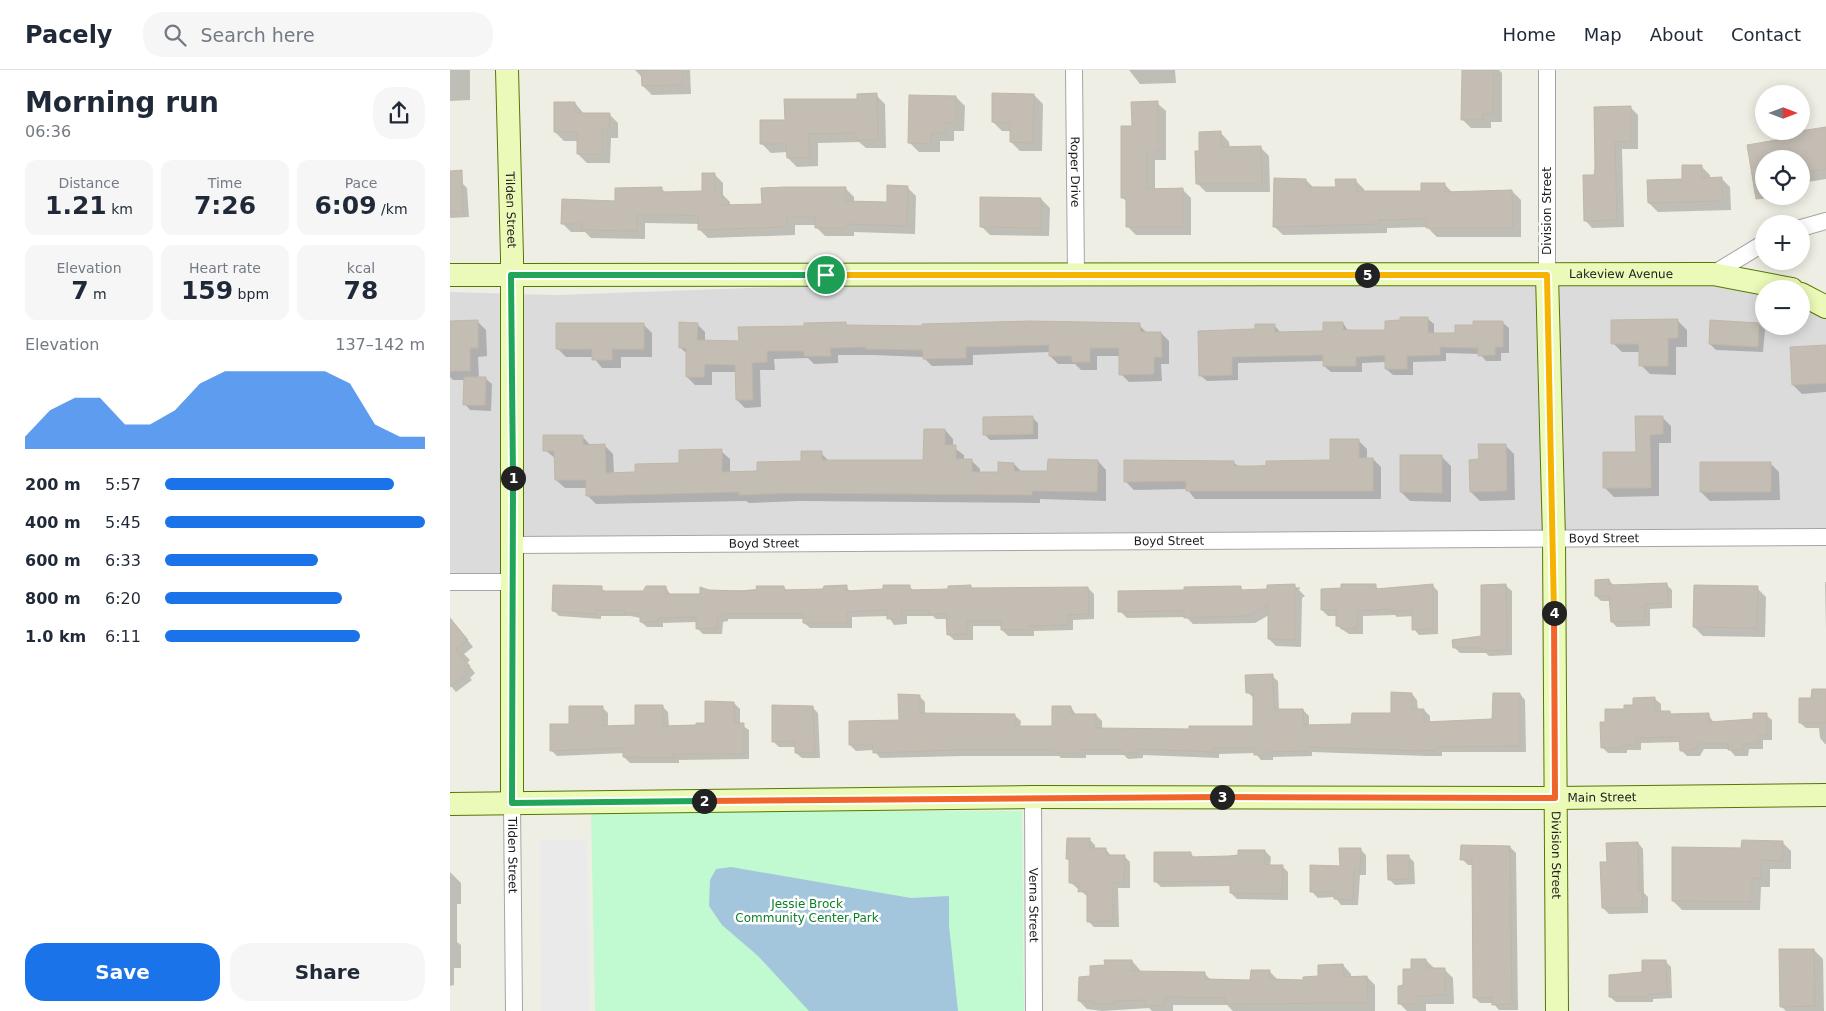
<!DOCTYPE html>
<html lang="en">
<head>
<meta charset="utf-8">
<style>
	:root { --surface:#fff; --page:#f6f6f7; --text:#1f2937; --muted:#747a83; --line:#e0e1e3; --accent:#1a73e8 }
	body { margin:0; font-family:"DejaVu Sans",sans-serif; background:var(--page); color:var(--text); height:100vh; display:flex; flex-direction:column; font-size:19px; white-space:nowrap }
	* { box-sizing:border-box; margin:0 }
	p { font-size:16px; color:var(--muted) }
	.icon { flex:none; width:28px; height:28px; fill:none; stroke:currentColor; stroke-width:2; stroke-linecap:round; stroke-linejoin:round }
	.map { position:relative; flex:1; overflow:hidden }
	.panel { display:flex; flex-direction:column; background:var(--surface); width:450px }
	.panel>* { flex:none }
	.needle { width:32px; rotate:90deg }
	.fabs { position:absolute; left:1305px; top:15px; display:grid; gap:10px }
	.fabs a { display:grid; place-items:center; width:55px; height:55px; border-radius:50%; background:var(--surface); box-shadow:0 2px 12px #0003; font-size:25px }
	.pin { position:absolute; display:grid; place-items:center; width:42px; height:42px; color:#fff; margin:-21px; border:2px solid #fff; border-radius:50%; box-shadow:0 1px 5px #0007 }
	.km { position:absolute; width:25px; height:25px; margin:-12px; border-radius:50%; background:#222; color:#fff; font-size:14px; line-height:25px; text-align:center }
	.round { display:grid; place-items:center; flex:none; width:52px; height:52px; border-radius:20px; background:var(--page) }
	.headline { display:flex; align-items:center; justify-content:space-between; height:85px; padding:0 25px }
	h1 { font-size:28px; font-weight:700; line-height:38px }
	.stats { display:grid; grid-template-columns:repeat(3,1fr); gap:8px; height:85px; padding:5px 25px }
	.stats div { display:grid; align-content:center; border-radius:12px; background:var(--page); text-align:center }
	.stats b { font-size:25px; font-weight:700 }
	.stats small { font-size:14px; font-weight:400 }
	.stats p { font-size:14px }
	.chart { height:140px; padding:10px 25px }
	.chart p { display:flex; justify-content:space-between }
	.chart svg { width:100%; height:90px; margin-top:5px; fill:var(--accent); opacity:.7 }
	.primary-button { display:flex; gap:10px; margin-top:auto; padding:10px 25px }
	.primary-button a { flex:1; height:58px; border-radius:20px; background:var(--accent); color:#fff; font-size:20px; font-weight:700; line-height:58px; text-align:center }
	.primary-button a+a { background:var(--page); color:var(--text) }
	ul { padding:0 25px; list-style:none; font-size:16px }
	li { display:grid; grid-template-columns:80px 60px 1fr; align-items:center; height:38px }
	li i { height:12px; border-radius:6px; background:var(--accent) }
	header { display:flex; align-items:center; gap:30px; box-sizing:border-box; height:70px; padding:0 25px; background:var(--surface); border-bottom:1px solid var(--line) }
	header strong { font-size:24px }
	nav { display:flex; gap:28px; margin-inline-start:auto; font-size:18px }
	.search { width:350px; height:45px; background:var(--page); display:flex; align-items:center; gap:12px; box-sizing:border-box; padding:0 18px; border-radius:20px; color:var(--muted); font-size:19px }
	main { display:flex; flex:1; min-height:0 }
	.map>svg:first-child { display:block }
	.residential { fill:#dcdbdb }
	.park { fill:#c1fad0 }
	.parking { fill:#eaeaea }
	.water { fill:#a4c6dd }
	.shadow { fill:#0003 }
	.building { fill:#c4bdb4; stroke:#c1b7a7 }
	.lines { fill:none; stroke-linecap:round; stroke-linejoin:round }
	.street-casing { stroke:#a5a5a5; stroke-width:18 }
	.secondary-casing { stroke:#567704; stroke-width:24 }
	.street { stroke:#fff; stroke-width:16 }
	.secondary { stroke:#ebfab8; stroke-width:22 }
	.split-1-casing { stroke:#fff; stroke-width:10 }
	.split-2-casing { stroke:#fff; stroke-width:10 }
	.split-3-casing { stroke:#fff; stroke-width:10 }
	.split-4-casing { stroke:#fff; stroke-width:10 }
	.split-5-casing { stroke:#fff; stroke-width:10 }
	.split-6-casing { stroke:#fff; stroke-width:10 }
	.split-1 { stroke:#22a559; stroke-width:6 }
	.split-2 { stroke:#22a559; stroke-width:6 }
	.split-3 { stroke:#f0652b; stroke-width:6 }
	.split-4 { stroke:#f0652b; stroke-width:6 }
	.split-5 { stroke:#f5b400; stroke-width:6 }
	.split-6 { stroke:#f5b400; stroke-width:6 }
	.labels { text-anchor:middle; stroke-width:5; stroke-linejoin:round; paint-order:stroke }
	.street-label { font-size:12px; fill:#1e1e1e; stroke:#fff }
	.park-label { font-size:12px; fill:#0b7e29; stroke:#fff }
</style>
</head>
<body>
<header>
<strong>Pacely</strong>
<div class="search"><svg class="icon" aria-label="search" viewBox="0 0 24 24"><circle cx="10" cy="10" r="6"/><path d="M15 15l6 6"/></svg>Search here</div>
<nav><a>Home</a><a>Map</a><a>About</a><a>Contact</a></nav>
</header>
<main>
<section class="panel">
<div class="headline"><div><h1>Morning run</h1><p>06:36</p></div><a class="round"><svg class="icon" aria-label="share" viewBox="0 0 24 24"><path d="M12 15V3M7 8l5-5 5 5M5 13v7h14v-7"/></svg></a></div>
<div class="stats">
<div><p>Distance</p><b>1.21<small> km</small></b></div>
<div><p>Time</p><b>7:26</b></div>
<div><p>Pace</p><b>6:09<small> /km</small></b></div>
</div>
<div class="stats">
<div><p>Elevation</p><b>7<small> m</small></b></div>
<div><p>Heart rate</p><b>159<small> bpm</small></b></div>
<div><p>kcal</p><b>78</b></div>
</div>
<div class="chart"><p><span>Elevation</span>137–142 m</p>
<svg viewBox="0 0 160 44" preserveAspectRatio="none"><path d="M0 44V38L10 25L20 19L30 19L40 32L50 32L60 25L70 12L80 6L90 6L100 6L110 6L120 6L130 12L140 32L150 38L160 38V44z"/></svg>
</div>
<ul>
<li><b>200 m</b>5:57<i style="width:88%"></i></li>
<li><b>400 m</b>5:45<i style="width:100%"></i></li>
<li><b>600 m</b>6:33<i style="width:59%"></i></li>
<li><b>800 m</b>6:20<i style="width:68%"></i></li>
<li><b>1.0 km</b>6:11<i style="width:75%"></i></li>
</ul>
<div class="primary-button"><a>Save</a><a>Share</a></div>
</section>
<div class="map">
<svg width="1376" height="941" viewBox="0 0 1376 941">
	<rect width="100%" height="100%" fill="#efeee4"/>
	<path class="residential" d="M1263,204L1314,219V256H1351V224L1376,237V467L64,475L63,512H0V222L107,225L626,206Z"/>
	<path class="park" d="M141,741H572L574,941H145Z"/>
	<path class="parking" d="M90,770H137L139,941H91Z"/>
	<path class="water" d="M281,797L461,828L499,826V855L508,941H359L308,886L272,855L259,836L260,810L266,799Z"/>
	<path class="shadow" d="M0,0H20V30L0,31Z
		M240,0L241,24L202,25L193,16V8L185,0Z
		M679,0H725L726,13L690,14Z
		M1013,0H1049L1052,3V52H1041V58H1021L1012,49Z
		M426,25L435,34L436,78H416L409,72L368,73V96L347,97L338,88V82L321,83L312,74L336,51Z
		M584,25L593,34L592,81H570L561,72V61H552L543,52Z
		M506,27L515,36L514,61H504V71H490V82H469L460,73Z
		M125,33L134,44H159L168,53V68H161L160,93H137L128,84V71H114L105,62Z
		M707,33L716,41V90H705V120H733L741,128V165H686L677,156V132L672,127L683,57Z
		M1180,37L1188,45V79H1172L1174,157L1142,158L1135,150L1145,106V38Z
		M1376,58V109L1351,113V89L1339,69Z
		M771,63L779,72L780,78L810,77L819,86L820,122H756L747,113L751,82Z
		M1251,96L1260,105V109L1271,108L1280,117L1281,140L1208,142L1199,133Z
		M264,104L273,113V125L280,132V136L313,135L396,119L404,127V133L438,134L457,117L466,126L465,164L404,162V166H375L367,158V155H345V165L258,168L250,160V154L195,153V169L141,168L135,162H121L112,153L167,132L212,119L216,123H253Z
		M856,110L864,118H887L905,110L914,119V122H972L994,114L1003,123L1062,121L1071,130V167H987L977,157L937,158V163L833,165L824,156Z
		M0,113H12L17,118L19,147L0,148Z
		M591,129L600,138L599,166L540,165L531,156Z
		M977,248L984,254V264H1007L1024,256L1052,252L1059,258V283H1051V291H1036L1030,284L996,283V291L963,292V305H943L936,299V292L912,293V302H881L874,296V291L788,293V310L757,311L750,305L806,260L824,255L831,263L874,262L893,253L899,262H936Z
		M27,251L36,260L37,286L28,287L29,308L36,309L42,314L41,341L20,340L15,334V310H3L0,307V252Z
		M1228,251L1237,260V277H1226V305L1200,304L1191,295V282H1172L1163,273Z
		M193,254L202,263V287H171V298H152L143,287H116L107,278Z
		M247,254L255,262V271L290,272L355,258L396,254L398,256L473,257L689,255L697,263H711L719,271V294H711L712,311L679,312L671,304V286H647V300H631L625,294H608L600,286V282L523,285V295L482,296L473,287L424,285H388V293L364,294L358,288L324,289L325,300H310L311,337L295,338L287,330L286,302H262V315H245L237,307V284L230,277Z
		M1309,254L1315,260L1313,282L1266,280L1260,274Z
		M1376,277V322L1352,324L1343,315Z
		M582,347L588,353V369L540,370L534,364Z
		M1212,347L1221,356V373H1209V426L1164,427L1155,418L1187,383Z
		M495,360L503,369V377L514,385V390H521L530,399V403L549,404L564,394L572,402L599,403L648,391L656,400V431L590,429V433L348,431L299,433L296,431L146,434L137,425V418H115L106,410V389L95,380L132,366L141,376H155L163,384L164,404L186,403L230,394L271,381L280,389V403L308,402L352,393L371,383L380,392H474Z
		M909,371L917,379V389H923L931,397V429H745L737,419L684,420L675,411L783,392L789,397L881,391Z
		M1055,375L1064,384L1065,430L1030,431L1021,422L1030,391Z
		M992,387L1001,396V432L960,431L951,422Z
		M1320,393L1329,402L1330,430L1260,431L1251,422Z
		M1159,510L1164,516L1216,514L1222,520V538L1200,539V556L1167,557L1162,552L1161,531H1151L1146,526Z
		M1375,512H1376V561Z
		M925,515L929,520L982,515L988,521V564L969,565L964,559V546L947,547L945,545L913,546V564H899L887,556V546H878L872,540Z
		M459,516L465,522L500,521L521,517L524,520L638,518L644,524V549L623,550V560L584,561V566H558L552,560V556H523V570H504L498,564V549H486L483,546H457V554L444,555L438,546L402,547V558H360L354,553V549H278V551L273,552L272,564H253L247,558V552L213,553V557H197L191,552V548L180,546H151V549L109,546L103,540L151,518L156,522H194L216,517L221,526L334,517L337,521L374,520L396,517L401,522L434,521Z
		M845,516L855,526L852,528L851,577L826,576L819,569V545L805,553L743,554L736,547L677,548L670,541L735,521L790,517L794,521L818,520Z
		M1056,516L1062,521V585L1039,586L1036,583H1010L1004,577L1032,567Z
		M1307,518L1316,527L1315,567L1253,566L1244,557Z
		M0,556L9,559L23,577L14,584L20,590L17,593L25,603L20,608L22,610L6,622L0,615Z
		M822,606L828,611L829,640H853L859,646V656H902L942,644L962,624L967,630L968,640H974L980,646V653L1044,651L1070,624L1075,630L1076,682H992V686H977L862,682V686L823,687V690H811L805,683L769,684V688L693,685V688L678,689L674,685H636V688H611L609,686H514L430,688L424,680L406,681L400,675L450,651L469,626L475,632V645L565,646L571,651L570,657H603L621,637L626,645H646L652,651V659L741,661L805,657L804,628L797,622Z
		M1376,620V674H1375L1370,668L1369,658H1356L1350,653L1362,629Z
		M1205,629L1211,634V642H1220L1222,645L1258,644L1264,653L1304,650L1316,645L1322,650V670H1313V679H1299L1298,686H1285L1279,679H1254L1250,686H1237L1231,680V672L1191,673V680H1177V683H1158L1152,677L1156,653L1175,640Z
		M284,633L290,639V654L299,660V689L229,690V693H180L174,687V683L107,686L101,680L120,655L152,637L158,643V657L186,656L212,636L218,642L219,657L256,654Z
		M362,637L368,643L370,688H352L346,683V677H329L323,671Z
		M639,769L645,775V779H656L661,786H674L680,792V818H668L669,857H644L638,851V827L621,813V792L617,789Z
		M1332,772L1341,781V799H1320V817H1311L1310,840H1232L1223,831L1293,779Z
		M1188,773L1193,779L1194,823L1198,827V843L1159,844L1153,838L1158,793Z
		M1060,777L1066,783L1068,940H1049L1043,933H1030L1024,927L1023,795H1018L1012,789Z
		M910,779L916,785V805H910L908,835H891L885,827L868,828L862,822Z
		M815,781L821,787L820,797L832,796L838,802V830L787,829L781,823V816L711,817L705,811L740,783L745,788L779,787Z
		M958,786L964,792L965,814L945,815L939,809Z
		M0,802L11,813V834H7V872L11,875V898H4V915L0,916Z
		M1364,880L1373,889L1374,941H1336L1331,936Z
		M976,890L985,899H994L1003,908L1004,934H976V941H957L950,934L954,917L962,900Z
		M682,891L690,900V903H754L762,911H801L820,902L828,910L855,911L869,907L893,895L901,904V908L917,907L925,915V941H783L777,935H723V941H702L699,938L652,941L637,939L629,931L641,908Z
		M1215,891L1221,897L1222,928L1203,929V932H1166L1160,927L1193,903Z"/>
	<path class="building" d="M191,0H232V15L192,16Z
		M1012,0H1044L1043,44H1033L1032,50H1011Z
		M427,23L428,70H406V63L359,64L360,88H337L336,74H310V50H335L334,29H407V24Z
		M542,23L584,24L583,73L560,72V53L542,52Z
		M459,25L506,26V53H496V63H482L481,74L458,73Z
		M708,31V82H697V119L733,118V157H676V128H671V56H682L681,32Z
		M104,32H125V43H160L159,59H152V84H127V62H104Z
		M1181,36V72H1165L1167,150L1134,151L1133,105H1144L1145,98L1144,37Z
		M1376,57V99L1351,103V89H1314V128L1306,129L1297,75L1338,68L1337,63Z
		M771,61V77L811,76L812,114H746L745,81H749V62Z
		M1232,95H1252V108L1272,107V131L1198,133L1197,110L1232,109Z
		M12,100L13,142H0V101Z
		M252,103H265V122H272V135L312,134L311,118L336,117H396V131L437,132V115L458,116L457,156L396,154V158H365V147H337V157L248,160V146L228,145H187V161L131,160L132,154H111L112,129L165,131V118L212,117V122L252,121Z
		M824,108L856,109V117H886L885,109H906V121H971V113H995V122L1062,120L1063,158H976V149L929,150V154L823,157Z
		M530,127L591,128V158L530,157Z
		M950,247H978V263H1005V255H1023V251H1053V277H1045V285L1028,286V278L990,277V285L957,286V299H935V285L906,287V296H873V285L782,287V305L749,306L748,261L805,259V254H825V262L873,261V252H893V260H935V251L950,250Z
		M1228,249V268H1218V296H1189V274H1161V250Z
		M28,250V278H20V301H0V251Z
		M1260,250L1309,253L1308,277L1259,274Z
		M580,251L690,253V262H711L712,287H704V304L669,305V278H640V292H622V286H599V275L516,277V288L473,289V280L416,279V277L380,278L381,286H354V281H317V292L302,293L303,330H286L285,295L255,294L254,307H236V278H229V252L248,253L247,270L289,271L288,257L354,256V253L396,252V255L472,256V254Z
		M106,253H194V279H162V290H142V279H106Z
		M1376,275V313L1342,315L1340,277Z
		M14,307H36L35,335H13Z
		M583,346V364L533,365V347Z
		M1185,346H1213V364L1200,365L1201,418H1153V382H1186Z
		M474,359H495V375H506V389H522V402H548V392L564,393V401H597L598,389L648,390L647,422L582,421V425L339,423L289,425V422L136,426V410H105L104,381H93V365H133V375L155,374L156,403L185,402V394L229,393V380L272,379V402L307,401V392L351,391V381H372V390H473Z
		M880,369H909V388H923V421H736V411L674,412V390L784,391V396H816V391L880,390Z
		M1028,374H1056L1057,421L1020,422L1019,390L1029,389Z
		M950,385H992V423L950,422Z
		M1250,392H1321V422H1250Z
		M1159,509L1160,515L1217,513L1218,533L1195,534V551L1161,552L1159,526H1145V510Z
		M845,514V518H850L845,521V570L818,569V535L797,546L734,548V541L668,542V521L734,520V517L791,516V520L817,519V515Z
		M891,514H926V519L983,514V559L962,560V541H940V539L908,541L907,558L891,559L892,556H886V540H871V519L891,518Z
		M1056,514L1057,580L1032,581V578H1003L1002,570L1031,566V515Z
		M103,515L152,516V521H193L196,516H216V524H250V517L259,520L292,521L307,520L306,516H334V520L373,519L374,516L397,515V521L433,519V515H460V520L498,519V516L521,515V518L638,517L639,544L618,545V555L579,556V560H551V551H517V564L497,565L496,544H479V540H451V549H437V540L397,542V553H353V544H273V546H268L267,558L246,559V547L208,548V552H190V543H174L175,540H146L145,544L102,541Z
		M1244,515L1308,516L1307,558L1243,557Z
		M0,548L18,570L6,580L20,596L15,601L17,604L0,617Z
		M823,604L824,639H853L854,655L901,654L902,643H941V622L962,623V639H974V652L1042,649L1043,623H1070V676L987,677V680L971,681L857,677V681L817,682V685H804V678H764V682L687,679V683H671V680H630V683H604V680H507L423,683V675H399V651L449,650L448,624L470,625V643L565,644V656H602V636H621V644H646V658L739,659V656H803V623H796L795,605Z
		M1362,619H1376V653H1349V628H1361Z
		M1205,627V641H1220V644L1259,643V652L1303,649V643H1317V665H1308V674H1293V680H1278V674H1248L1244,680L1230,681L1229,667L1186,668L1185,675H1172V678H1151L1150,652H1155V639H1174V635H1183V628Z
		M255,631L284,632L285,653H294V684H223L224,688L173,687V678L100,681V654H119V636H153V656L185,655V635H213V656L246,655V653H255Z
		M322,635L363,636L365,683H345V671L322,672Z
		M617,768H640V778H656V785H675L674,813H663V851L637,852V821L628,822L629,813H619V789H616Z
		M1292,770L1333,771L1332,791L1311,790V809L1302,808V832L1222,831V777L1291,778Z
		M1188,772L1189,820H1193L1192,838H1152L1150,792H1157L1156,773Z
		M1011,775L1060,776L1062,934L1042,935V927L1023,928L1022,790H1010Z
		M889,778H911L910,800H904L903,830L884,829V822H860V795L890,796Z
		M788,780H815V795H833L832,824L780,823V811L704,812V782H741V787L779,786L788,785Z
		M937,785H959V809L938,810Z
		M1329,879H1364L1365,936L1330,937Z
		M961,889H976V898H995V925L968,926V934H948V916L953,915V899H961Z
		M654,890H682V901L755,902V909L800,910L801,900H820V909L853,910V907L868,906V895L893,894L894,907L917,906L918,933L775,934V928L715,927V936H695V930L664,931L663,934H644V931H628L629,907L640,906V896L655,895Z
		M1192,890H1216L1217,923L1198,924L1197,927H1159V905L1192,902Z"/>
	<g class="lines">
		<g class="street-casing">
			<g id="street">
				<path id="s1" d="M624,0L626,206"/>
				<path d="M1351,158L1376,151"/>
				<path d="M1263,204L1314,173"/>
				<path d="M1097,205V0"/>
				<path id="s2" d="M63,475L1376,467"/>
				<path d="M0,512H63"/>
				<path id="s3" d="M583,727L584,941"/>
				<path id="s4" d="M62,733L64,941"/>
			</g>
		</g>
		<g class="secondary-casing">
			<g id="secondary">
				<path id="s5" d="M57,0L62,187V733"/>
				<path id="s6" d="M0,205L1263,204L1342,219"/>
				<path id="s7" d="M1097,205L1104,469L1107,941"/>
				<path d="M1351,224L1376,237"/>
				<path id="s8" d="M0,734L583,727L1105,728L1376,725"/>
			</g>
		</g>
		<use href="#street" class="street"/>
		<use href="#secondary" class="secondary"/>
	</g>
	<g class="lines">
		<g class="split-1-casing">
			<path id="split-1" d="M63,408L61,205H376"/>
		</g>
		<g class="split-2-casing">
			<path id="split-2" d="M63,408L62,733L254,731"/>
		</g>
		<g class="split-3-casing">
			<path id="split-3" d="M254,731L772,727"/>
		</g>
		<g class="split-4-casing">
			<path id="split-4" d="M772,727L1105,728L1104,543"/>
		</g>
		<g class="split-5-casing">
			<path id="split-5" d="M917,205H1097L1104,543"/>
		</g>
		<g class="split-6-casing">
			<path id="split-6" d="M376,205H917"/>
		</g>
		<use href="#split-1" class="split-1"/>
		<use href="#split-2" class="split-2"/>
		<use href="#split-3" class="split-3"/>
		<use href="#split-4" class="split-4"/>
		<use href="#split-5" class="split-5"/>
		<use href="#split-6" class="split-6"/>
	</g>
	<g class="labels">
		<g class="street-label">
			<text dy="4" stroke="none"><textPath href="#s1" startOffset="102">Roper Drive</textPath></text>
			<text dy="4" stroke="none"><textPath href="#s5" startOffset="140">Tilden Street</textPath></text>
			<text transform="translate(1097 141) rotate(-90)" y="4">Division Street</text>
			<text dy="4" stroke="none"><textPath href="#s6" startOffset="1171">Lakeview Avenue</textPath></text>
			<text dy="4" stroke="none"><textPath href="#s2" startOffset="1091">Boyd Street</textPath></text>
			<text dy="4" stroke="none"><textPath href="#s2" startOffset="656">Boyd Street</textPath></text>
			<text dy="4" stroke="none"><textPath href="#s2" startOffset="251">Boyd Street</textPath></text>
			<text dy="4" stroke="none"><textPath href="#s8" startOffset="1152">Main Street</textPath></text>
			<text dy="4" stroke="none"><textPath href="#s4" startOffset="52">Tilden Street</textPath></text>
			<text dy="4" stroke="none"><textPath href="#s7" startOffset="580">Division Street</textPath></text>
			<text dy="4" stroke="none"><textPath href="#s3" startOffset="108">Verna Street</textPath></text>
		</g>
		<g class="park-label">
			<text x="357" y="838">Jessie Brock<tspan x="357" dy="14">Community Center Park</tspan></text>
		</g>
	</g>
</svg>
<div class="fabs">
<a><svg class="needle" viewBox="-14 -14 28 28"><path d="M0-13l5 13h-10z" fill="#e53935"/><path d="M0 13l5-13h-10z" fill="#747a83"/></svg></a>
<a><svg class="icon" aria-label="locate" viewBox="0 0 24 24"><circle cx="12" cy="12" r="6"/><path d="M12 2v4M12 18v4M2 12h4M18 12h4"/></svg></a>
<a>+</a>
<a>−</a>
</div>
<div class="pin" style="left:376px;top:205px;background:#1e9e55"><svg class="icon" aria-label="arrive" viewBox="0 0 24 24"><path d="M6 21V4h12l-3 4 3 4H6"/></svg></div>
<b class="km" style="left:63px;top:408px">1</b>
<b class="km" style="left:254px;top:731px">2</b>
<b class="km" style="left:772px;top:727px">3</b>
<b class="km" style="left:1104px;top:543px">4</b>
<b class="km" style="left:917px;top:205px">5</b>
</div>
</main>
</body>
</html>
